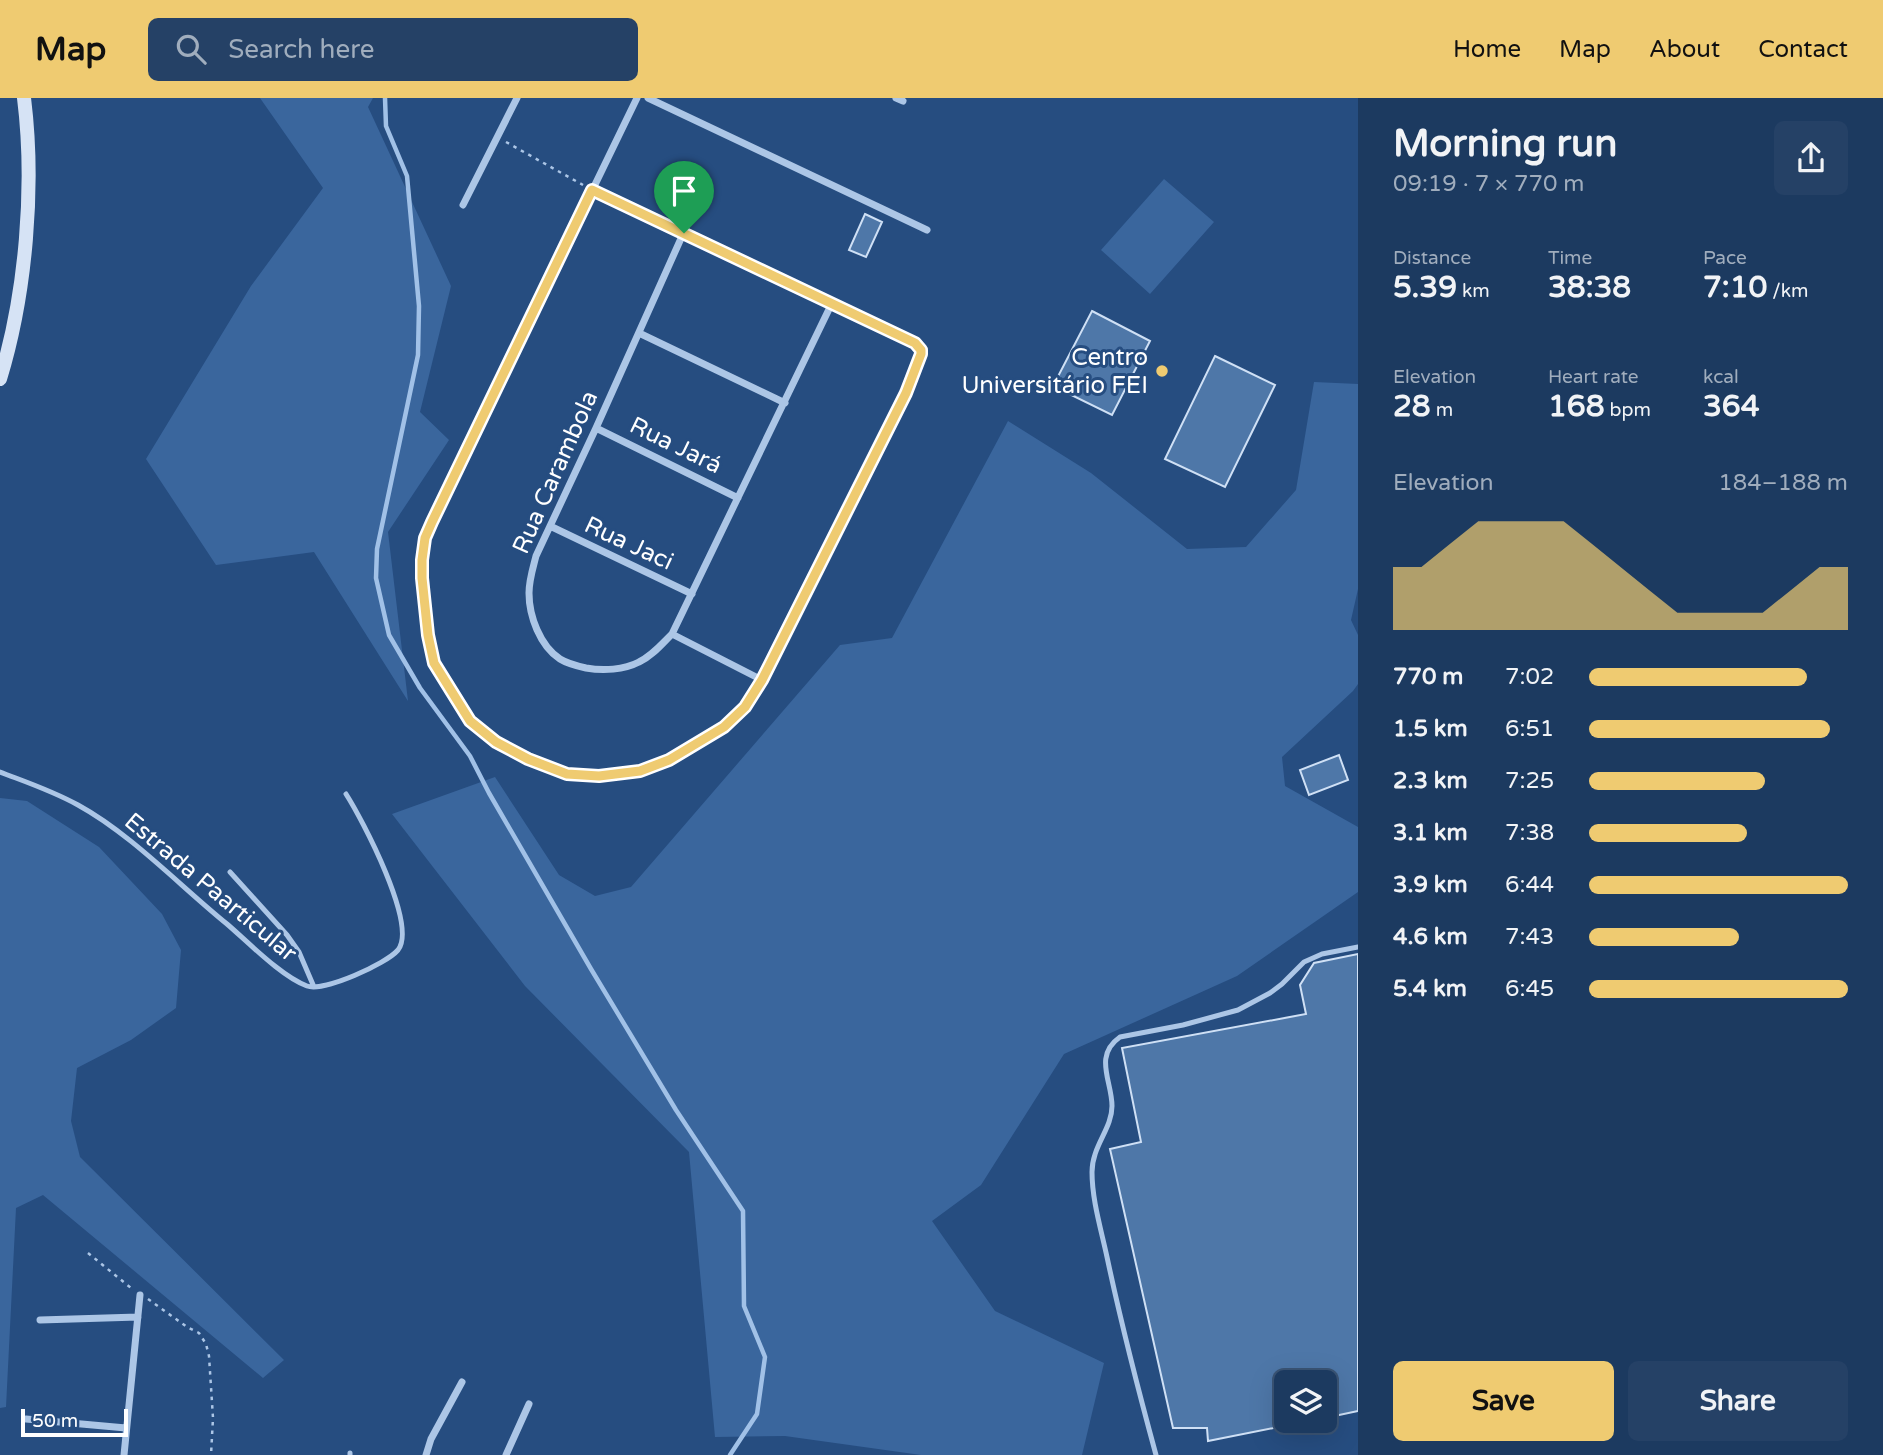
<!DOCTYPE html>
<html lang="en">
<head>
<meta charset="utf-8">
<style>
	:root { --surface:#1c3a60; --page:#254166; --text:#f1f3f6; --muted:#a0adbd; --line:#3a5475; --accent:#efcb71 }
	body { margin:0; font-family:"Varela Round",sans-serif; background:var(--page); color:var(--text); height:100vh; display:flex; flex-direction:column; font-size:26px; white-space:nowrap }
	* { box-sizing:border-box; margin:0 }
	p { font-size:23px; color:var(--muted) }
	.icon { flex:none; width:38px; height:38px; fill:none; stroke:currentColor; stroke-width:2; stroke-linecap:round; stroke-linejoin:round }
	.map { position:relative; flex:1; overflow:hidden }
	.drawer { display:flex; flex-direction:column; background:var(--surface); width:525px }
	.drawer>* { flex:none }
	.tools { position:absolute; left:1274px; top:1272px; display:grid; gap:14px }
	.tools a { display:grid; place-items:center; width:63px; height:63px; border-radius:10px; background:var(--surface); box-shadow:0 7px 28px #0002,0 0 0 2px var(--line); font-size:35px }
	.scale { position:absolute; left:21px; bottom:18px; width:107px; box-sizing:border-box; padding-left:7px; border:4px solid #fff; border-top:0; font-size:19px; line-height:24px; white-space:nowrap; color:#fff; -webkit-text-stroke:5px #264d80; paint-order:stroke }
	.pin { position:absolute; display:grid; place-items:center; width:60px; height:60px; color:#fff; margin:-72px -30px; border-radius:50% 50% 50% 0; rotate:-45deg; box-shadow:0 0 7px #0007 }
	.pin .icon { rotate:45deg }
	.round { display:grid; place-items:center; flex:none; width:74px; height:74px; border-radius:10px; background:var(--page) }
	.headline { display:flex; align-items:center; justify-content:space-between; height:119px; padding:0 35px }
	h1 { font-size:38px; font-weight:800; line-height:52px }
	.metrics { display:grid; grid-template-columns:repeat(3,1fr); gap:10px; height:119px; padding:7px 35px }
	.metrics div { display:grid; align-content:center }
	.metrics b { font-size:30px; font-weight:800 }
	.metrics small { font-size:19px; font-weight:400 }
	.metrics p { font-size:19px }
	.chart { height:196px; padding:14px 35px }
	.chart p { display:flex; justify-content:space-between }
	.chart svg { width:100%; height:126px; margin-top:7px; fill:var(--accent); opacity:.7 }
	.action { display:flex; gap:14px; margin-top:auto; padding:14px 35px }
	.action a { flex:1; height:80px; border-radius:10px; background:var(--accent); color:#111; font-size:28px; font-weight:800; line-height:80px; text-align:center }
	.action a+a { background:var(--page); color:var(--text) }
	ul { padding:0 35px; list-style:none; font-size:23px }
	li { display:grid; grid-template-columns:112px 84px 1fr; align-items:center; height:52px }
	li i { height:18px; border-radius:9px; background:var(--accent) }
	header { display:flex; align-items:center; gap:42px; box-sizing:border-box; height:98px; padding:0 35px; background:var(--accent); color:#111 }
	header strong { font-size:33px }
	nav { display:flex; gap:38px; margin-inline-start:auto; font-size:24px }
	.search { width:490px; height:63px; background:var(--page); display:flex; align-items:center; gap:18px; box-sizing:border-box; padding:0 24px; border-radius:10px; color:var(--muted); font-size:26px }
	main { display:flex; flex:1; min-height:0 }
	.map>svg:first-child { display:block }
	.green { fill:#3a669d }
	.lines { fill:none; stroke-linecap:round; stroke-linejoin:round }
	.stream { stroke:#a1c1e7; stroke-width:4.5 }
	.building { fill:#4e77a8; stroke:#cfe0f5; stroke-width:2 }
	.path { stroke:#acc6e6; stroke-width:2.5; stroke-dasharray:3.5 5; stroke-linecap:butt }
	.lane { stroke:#acc6e6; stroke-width:5 }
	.street { stroke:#acc6e6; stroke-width:7 }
	.secondary { stroke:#d6e3f5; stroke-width:14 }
	.route-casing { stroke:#fff; stroke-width:14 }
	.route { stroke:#efcb71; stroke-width:9 }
	.poi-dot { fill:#efcb71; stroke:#264d80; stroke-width:2.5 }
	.labels { text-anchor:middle; stroke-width:6; stroke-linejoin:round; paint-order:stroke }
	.poi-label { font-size:24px; fill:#fff; stroke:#264d80; text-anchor:end }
	.street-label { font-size:24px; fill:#fff; stroke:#264d80 }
</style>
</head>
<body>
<header>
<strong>Map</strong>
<div class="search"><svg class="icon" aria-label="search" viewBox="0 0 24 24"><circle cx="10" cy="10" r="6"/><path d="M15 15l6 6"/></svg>Search here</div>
<nav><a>Home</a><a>Map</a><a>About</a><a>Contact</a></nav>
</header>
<main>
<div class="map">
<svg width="1358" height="1357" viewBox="0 0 1358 1357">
	<rect width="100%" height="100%" fill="#264d80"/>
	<path class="green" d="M260,0H373L368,9L451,188L420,314L449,342L388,434L408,603L314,454L216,467L146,361L251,188L323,90Z
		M1164,81L1214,124L1150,196L1101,152Z
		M1314,284L1358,286V491L1351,522L1358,537V586L1353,593L1282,659L1285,688L1358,729V794L1237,878L1064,956L981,1087L932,1123L995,1213L1104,1265L1082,1357H921L785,1338L715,1339L689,1054L525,888L392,716L495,679L559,777L595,798L631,789L840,547L892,540L1008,323L1091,375L1187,451L1246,449L1296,392Z
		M0,700L27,703L99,749L162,816L181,852L176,910L131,942L77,970L71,1023L80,1059L284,1262L263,1280L43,1097L16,1110L6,1309L0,1310Z"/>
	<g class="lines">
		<path class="stream" d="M385,0L386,28L407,78L419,208L418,257L377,451L376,480L389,537L420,590L470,658L489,695L591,871L676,1012L743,1113L744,1208L765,1259L757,1316L730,1357"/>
	</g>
	<path class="building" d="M865,116L882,124L866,159L849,152Z
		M1092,213L1150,243L1112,317L1053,288Z
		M1215,258L1275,287L1225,389L1165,361Z
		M1339,657L1348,682L1309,697L1300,672Z
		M1358,856V1313L1325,1320V1284H1286V1323H1309L1208,1343L1207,1330H1173L1110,1051L1141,1044L1122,950L1306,916L1300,887L1314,865Z"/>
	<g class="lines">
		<path class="path" d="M506,44L583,87
			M88,1155L131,1190
			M148,1201L187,1229L199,1235L206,1246L209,1258L213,1320L211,1357"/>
		<path class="lane" d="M0,674C26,684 53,693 78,707C131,736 180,788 227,826C248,844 282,879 307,888C324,894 386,866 398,852C418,827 362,721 346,696
			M230,774L287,837L299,854L314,889
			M350,1357V1355
			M1156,1357C1138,1291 1121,1225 1107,1159C1101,1131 1092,1102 1092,1074C1092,1048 1112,1031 1112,1008C1112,983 1093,958 1120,939L1183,927L1238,912L1270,895L1282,886L1304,864L1322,856L1358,849"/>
		<path class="street" d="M648,0L927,132
			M896,0L903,3
			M592,92L914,245L921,252V255L906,295L762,582L745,609L724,629L669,662L640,673L599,679L567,676L528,661L496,644L470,623L434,565L428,537L422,480V462L425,441L432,423L637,0
			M463,107L517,0
			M683,136L596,330L536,458C533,470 529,482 529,495C529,518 540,548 560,561C568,566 577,568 586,570C603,573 624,572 639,564C652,558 662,546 672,536L832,205
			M639,235L785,305
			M596,330L738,400
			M550,428L692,496
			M672,536L762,582
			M40,1222L138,1219
			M26,1321L126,1330
			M124,1357L140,1197
			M426,1357L431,1341L462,1284
			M506,1357L529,1306"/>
		<path class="secondary" d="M0,281C26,196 35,88 24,0"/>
	</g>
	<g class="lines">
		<g class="route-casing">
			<path id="route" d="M592,92L915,245L921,252V256L906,295L762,582L745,609L724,629L669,662L640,673L599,678L567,676L528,661L496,644L470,623L434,565L428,537L422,480V462L425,440L432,424Z"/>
		</g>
		<use href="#route" class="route"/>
	</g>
	<circle class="poi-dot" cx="1162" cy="273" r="7"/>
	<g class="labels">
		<g class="poi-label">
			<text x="1148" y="267">Centro<tspan x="1148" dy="28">Universitário FEI</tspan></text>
		</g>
		<g class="street-label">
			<text transform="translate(676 347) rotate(26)" y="8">Rua Jará</text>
			<text transform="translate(555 374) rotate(-66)" y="8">Rua Carambola</text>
			<text transform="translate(629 445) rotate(25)" y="8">Rua Jaci</text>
			<text transform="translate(211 789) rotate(40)" y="8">Estrada Paarticular</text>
		</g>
	</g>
</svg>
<div class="tools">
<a><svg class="icon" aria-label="layers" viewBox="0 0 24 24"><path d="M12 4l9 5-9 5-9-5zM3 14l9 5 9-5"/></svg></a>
</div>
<div class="scale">50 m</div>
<div class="pin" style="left:684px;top:135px;background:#1e9e55"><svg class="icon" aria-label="arrive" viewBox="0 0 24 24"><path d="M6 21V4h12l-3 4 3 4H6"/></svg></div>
</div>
<section class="drawer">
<div class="headline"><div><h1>Morning run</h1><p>09:19 · 7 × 770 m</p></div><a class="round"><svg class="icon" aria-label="share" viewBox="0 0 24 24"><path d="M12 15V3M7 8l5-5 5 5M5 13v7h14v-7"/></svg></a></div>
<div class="metrics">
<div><p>Distance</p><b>5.39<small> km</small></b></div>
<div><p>Time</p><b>38:38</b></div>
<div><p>Pace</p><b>7:10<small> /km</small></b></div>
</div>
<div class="metrics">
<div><p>Elevation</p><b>28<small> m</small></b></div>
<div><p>Heart rate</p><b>168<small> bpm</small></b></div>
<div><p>kcal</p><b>364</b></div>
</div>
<div class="chart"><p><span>Elevation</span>184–188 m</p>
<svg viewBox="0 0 160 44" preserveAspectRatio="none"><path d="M0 44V22L10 22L20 14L30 6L40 6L50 6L60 6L70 14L80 22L90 30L100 38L110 38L120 38L130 38L140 30L150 22L160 22V44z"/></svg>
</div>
<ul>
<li><b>770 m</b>7:02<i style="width:84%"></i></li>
<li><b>1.5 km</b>6:51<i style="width:93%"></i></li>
<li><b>2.3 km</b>7:25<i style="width:68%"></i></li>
<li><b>3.1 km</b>7:38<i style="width:61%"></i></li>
<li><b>3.9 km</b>6:44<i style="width:100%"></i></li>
<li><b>4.6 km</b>7:43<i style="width:58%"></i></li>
<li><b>5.4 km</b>6:45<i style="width:100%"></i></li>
</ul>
<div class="action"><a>Save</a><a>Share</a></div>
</section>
</main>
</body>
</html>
